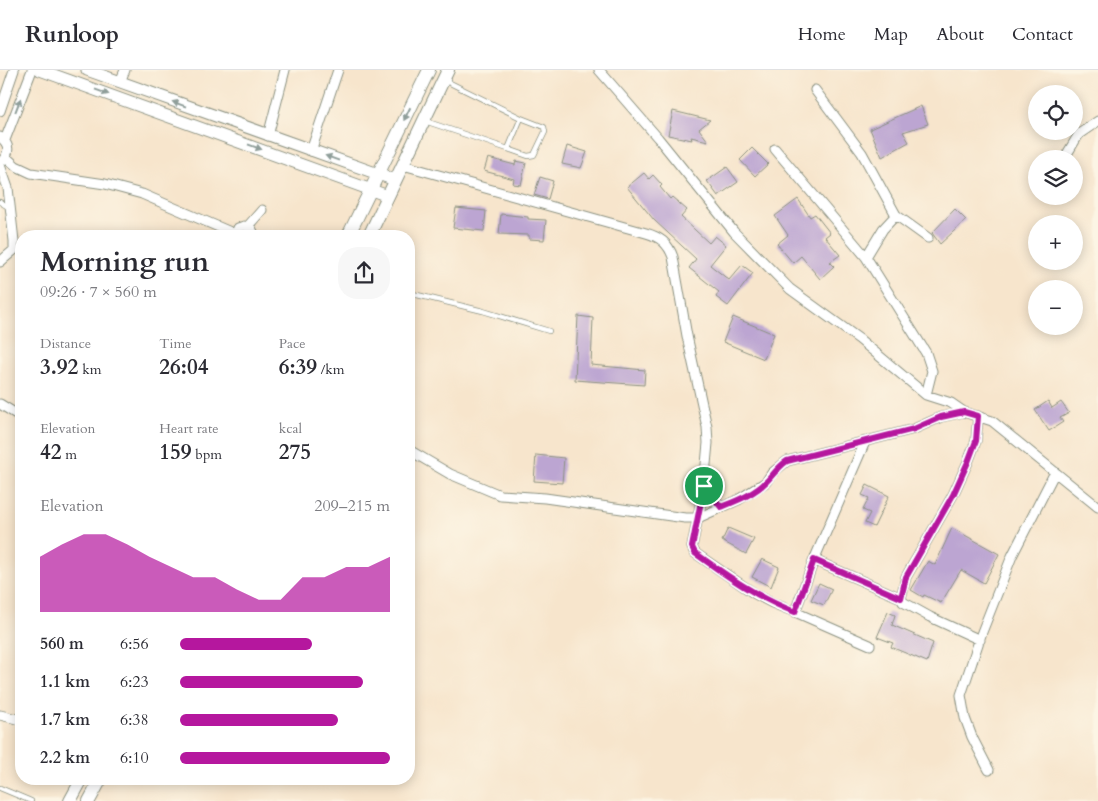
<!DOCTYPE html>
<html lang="en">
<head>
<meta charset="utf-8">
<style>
	:root { --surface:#fff; --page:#f7f7f7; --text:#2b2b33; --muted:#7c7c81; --line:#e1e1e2; --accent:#b5179e }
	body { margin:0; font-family:Cardo,serif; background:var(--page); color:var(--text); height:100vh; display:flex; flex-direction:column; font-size:19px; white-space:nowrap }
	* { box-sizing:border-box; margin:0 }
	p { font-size:16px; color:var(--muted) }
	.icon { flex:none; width:28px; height:28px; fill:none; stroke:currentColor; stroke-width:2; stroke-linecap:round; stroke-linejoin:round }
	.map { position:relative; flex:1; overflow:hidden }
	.panel { position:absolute; left:15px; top:160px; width:400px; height:555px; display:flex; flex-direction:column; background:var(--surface); border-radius:20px; box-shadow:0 2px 12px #0003 }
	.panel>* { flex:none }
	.tools { position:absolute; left:1028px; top:15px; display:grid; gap:10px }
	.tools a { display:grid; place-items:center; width:55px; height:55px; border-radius:50%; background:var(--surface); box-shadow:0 2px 12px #0003; font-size:25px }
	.pin { position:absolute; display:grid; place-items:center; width:42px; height:42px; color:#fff; margin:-21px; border:2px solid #fff; border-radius:50%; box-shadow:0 1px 5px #0007 }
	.round { display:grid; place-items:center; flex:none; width:52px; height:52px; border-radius:20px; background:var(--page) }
	.summary { display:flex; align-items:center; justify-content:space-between; height:85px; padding:0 25px }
	h1 { font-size:28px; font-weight:700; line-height:38px }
	.figures { display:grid; grid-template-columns:repeat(3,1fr); gap:8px; height:85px; padding:5px 25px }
	.figures div { display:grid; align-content:center }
	.figures b { font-size:21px; font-weight:700 }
	.figures small { font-size:14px; font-weight:400 }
	.figures p { font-size:14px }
	.chart { height:140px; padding:10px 25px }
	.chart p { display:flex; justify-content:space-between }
	.chart svg { width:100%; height:90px; margin-top:5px; fill:var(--accent); opacity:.7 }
	ul { padding:0 25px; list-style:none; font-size:16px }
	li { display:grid; grid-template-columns:80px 60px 1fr; align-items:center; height:38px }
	li i { height:12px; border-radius:6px; background:var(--accent) }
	header { display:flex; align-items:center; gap:30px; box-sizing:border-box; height:70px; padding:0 25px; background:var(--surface); border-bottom:1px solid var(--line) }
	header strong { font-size:24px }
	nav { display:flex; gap:28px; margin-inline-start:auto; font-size:18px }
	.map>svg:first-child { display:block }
	.building { fill:#bca5d2 }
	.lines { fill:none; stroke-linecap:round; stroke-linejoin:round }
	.lane-casing { stroke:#8b9180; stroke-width:6 }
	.street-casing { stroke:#8b9180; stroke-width:11 }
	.secondary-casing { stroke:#8b9180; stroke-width:13 }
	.primary-casing { stroke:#8b9180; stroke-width:14 }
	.lane { stroke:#fff; stroke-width:4.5 }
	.street { stroke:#fff; stroke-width:9 }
	.secondary { stroke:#fff; stroke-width:11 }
	.primary { stroke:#fff; stroke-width:12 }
	.oneway { fill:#8f9e9a }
	.route-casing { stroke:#fff; stroke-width:10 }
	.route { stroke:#b5179e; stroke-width:6 }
</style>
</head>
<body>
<header>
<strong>Runloop</strong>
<nav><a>Home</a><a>Map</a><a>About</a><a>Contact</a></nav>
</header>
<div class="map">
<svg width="1098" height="731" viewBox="0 0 1098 731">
	<rect width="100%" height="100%" fill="#fcf5e5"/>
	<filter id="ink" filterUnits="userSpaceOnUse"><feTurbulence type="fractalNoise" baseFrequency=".02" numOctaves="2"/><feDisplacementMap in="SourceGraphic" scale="10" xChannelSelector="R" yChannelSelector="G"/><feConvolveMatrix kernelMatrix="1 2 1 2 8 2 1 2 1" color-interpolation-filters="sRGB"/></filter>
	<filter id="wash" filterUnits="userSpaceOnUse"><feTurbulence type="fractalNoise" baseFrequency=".0096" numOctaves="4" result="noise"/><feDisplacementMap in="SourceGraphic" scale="20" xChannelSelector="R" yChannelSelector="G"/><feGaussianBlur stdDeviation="1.12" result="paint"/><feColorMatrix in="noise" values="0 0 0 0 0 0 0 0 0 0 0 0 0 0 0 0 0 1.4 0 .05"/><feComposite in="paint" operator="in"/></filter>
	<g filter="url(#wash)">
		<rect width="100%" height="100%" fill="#f7e5cc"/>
		<g id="blocks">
			<path class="building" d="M921,36L928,54L903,62L909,72L882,87L870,59Z
				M673,41L710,50L699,59L708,71L691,67L692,70L668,65Z
				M567,76L587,82L581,98L562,94Z
				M752,78L768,94L755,106L740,90Z
				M488,88L515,95L516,91L526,93L521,115L513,114L514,109L484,101Z
				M727,97L738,112L718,126L707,111Z
				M644,103L649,109L653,105L662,115L660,117L670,129L672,127L687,140L681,147L709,173L715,166L726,175L710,195L729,210L742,195L753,203L728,236L716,227L719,222L689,198L696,189L654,150L627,117Z
				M540,107L553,111L548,129L534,125Z
				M798,129L810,147L815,144L830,163L825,167L840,185L830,192L834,196L820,209L801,186L793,193L777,174L788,165L775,146Z
				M456,138L486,141L484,161L453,158Z
				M955,139L966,150L940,174L932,163Z
				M501,144L528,147V149L546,150L544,170L529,169V165L499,164Z
				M578,246L593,248L591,295L645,300L644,315L575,310Z
				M733,247L774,264L764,289L723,272Z
				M1048,331L1052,338L1061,332L1069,343L1060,348L1063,352L1049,361L1035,340Z
				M536,385L564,388L562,413L534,411Z
				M867,415L889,426L874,457L865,453L870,443L863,440L869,428L862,425Z
				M728,458L754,469L746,484L722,471Z
				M952,458L999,484L984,513L961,500L941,533L924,525L923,527L911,520L928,491L935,495Z
				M762,489L779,497L771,517L752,507Z
				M819,513L832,519L824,535L811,530Z
				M888,542L895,545L892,555L933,573L927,592L891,577L893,573L877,567Z"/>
		</g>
	</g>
	<g filter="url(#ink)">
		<use href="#blocks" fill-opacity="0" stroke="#8b9180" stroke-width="1"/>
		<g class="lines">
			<g class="lane-casing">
				<path id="lane" d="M425,51L508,79L521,48L444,10
					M508,79L528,86L534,85L545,62L544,57L521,48
					M0,132L10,138
					M409,223L483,241L549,261
					M0,718L31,731"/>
			</g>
			<g class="street-casing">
				<path id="street" d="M599,0L658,68L734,162L790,219L859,269L926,325L951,333L964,342L992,351L1098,437
					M120,12L125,0
					M815,20L862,83L896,145L928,168
					M0,41L14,0
					M268,66L285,0
					M0,67C10,74 10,83 2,91
					M5,70L32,0
					M775,79L866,187
					M311,81L338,0
					M6,87L16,96L31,103L105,114L142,124L235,164
					M1064,89L1079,64L1098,51
					M0,95L8,118L14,171V180L0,192
					M403,95L646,163C660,167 668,173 673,187L687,266L707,357L708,373L704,416L692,477L695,483L755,524L772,533L795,542L870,575
					M896,145L883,159L866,187L926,283L932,301L926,325
					M248,156L262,140
					M235,166L238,158L244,156L251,158L255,166
					M0,334L21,347
					M978,346L976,371L968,392L953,425L906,507L901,528L903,532L930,547L980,570
					M409,380L450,404L500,425L545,428L685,448H698L738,430L766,412L772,403L787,391L914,359L941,347L964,342
					M704,416L721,437
					M814,490L901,528
					M795,542L814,490L865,372
					M0,645L21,650
					M989,700L972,667L965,648L961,625L982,562L1012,486L1055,402"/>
			</g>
			<g class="secondary-casing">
				<path id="secondary" d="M40,0L388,126
					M87,0L395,110"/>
			</g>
			<g class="primary-casing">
				<path id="primary" d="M348,166L429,0
					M369,166L448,0
					M70,731L82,709
					M89,731L101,709"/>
			</g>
			<use href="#lane" class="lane"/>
			<use href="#street" class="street"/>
			<use href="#secondary" class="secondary"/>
			<use href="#primary" class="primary"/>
		</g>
		<defs><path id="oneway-solid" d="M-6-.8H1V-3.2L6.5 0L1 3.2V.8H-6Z" transform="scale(1.25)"/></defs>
		<g class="oneway">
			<use href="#oneway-solid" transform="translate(102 22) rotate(20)"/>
			<use href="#oneway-solid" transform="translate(179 34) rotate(-160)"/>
			<use href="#oneway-solid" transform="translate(18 35) rotate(-69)"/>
			<use href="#oneway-solid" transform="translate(407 44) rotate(116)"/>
			<use href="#oneway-solid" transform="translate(255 77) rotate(20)"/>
			<use href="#oneway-solid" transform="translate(332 88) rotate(-160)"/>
		</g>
	</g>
	<g class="lines" filter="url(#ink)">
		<g class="route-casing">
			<path id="route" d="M964,342L978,346L976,371L968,392L953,425L906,507L901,528L814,490L795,542C758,528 727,506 695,483L692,477L704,416L721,437C736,431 755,424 767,411C774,404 778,397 787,391L914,359L941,347Z"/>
		</g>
		<use href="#route" class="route"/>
	</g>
</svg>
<div class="tools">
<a><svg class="icon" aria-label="locate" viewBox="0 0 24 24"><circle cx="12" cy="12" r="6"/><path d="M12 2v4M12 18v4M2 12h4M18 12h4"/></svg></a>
<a><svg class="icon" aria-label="layers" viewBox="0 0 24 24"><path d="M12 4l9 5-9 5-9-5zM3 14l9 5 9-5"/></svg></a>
<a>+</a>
<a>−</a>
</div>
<div class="pin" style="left:704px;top:416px;background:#1e9e55"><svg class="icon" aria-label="arrive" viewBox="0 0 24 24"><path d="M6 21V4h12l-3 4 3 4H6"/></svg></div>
<section class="panel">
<div class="summary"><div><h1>Morning run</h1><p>09:26 · 7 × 560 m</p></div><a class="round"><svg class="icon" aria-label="share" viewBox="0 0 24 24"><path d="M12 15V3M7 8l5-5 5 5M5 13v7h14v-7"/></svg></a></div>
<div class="figures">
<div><p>Distance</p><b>3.92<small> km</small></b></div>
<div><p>Time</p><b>26:04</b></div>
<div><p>Pace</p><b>6:39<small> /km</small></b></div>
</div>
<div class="figures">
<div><p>Elevation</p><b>42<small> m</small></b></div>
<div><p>Heart rate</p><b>159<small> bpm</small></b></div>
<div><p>kcal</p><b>275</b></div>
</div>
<div class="chart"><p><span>Elevation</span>209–215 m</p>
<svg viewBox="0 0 160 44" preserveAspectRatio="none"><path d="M0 44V17L10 11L20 6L30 6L40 11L50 17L60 22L70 27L80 27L90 33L100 38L110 38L120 27L130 27L140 22L150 22L160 17V44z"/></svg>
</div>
<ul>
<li><b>560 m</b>6:56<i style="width:63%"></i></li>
<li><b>1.1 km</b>6:23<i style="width:87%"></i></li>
<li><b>1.7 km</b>6:38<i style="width:75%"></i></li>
<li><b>2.2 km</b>6:10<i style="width:100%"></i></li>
</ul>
</section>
</div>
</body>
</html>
